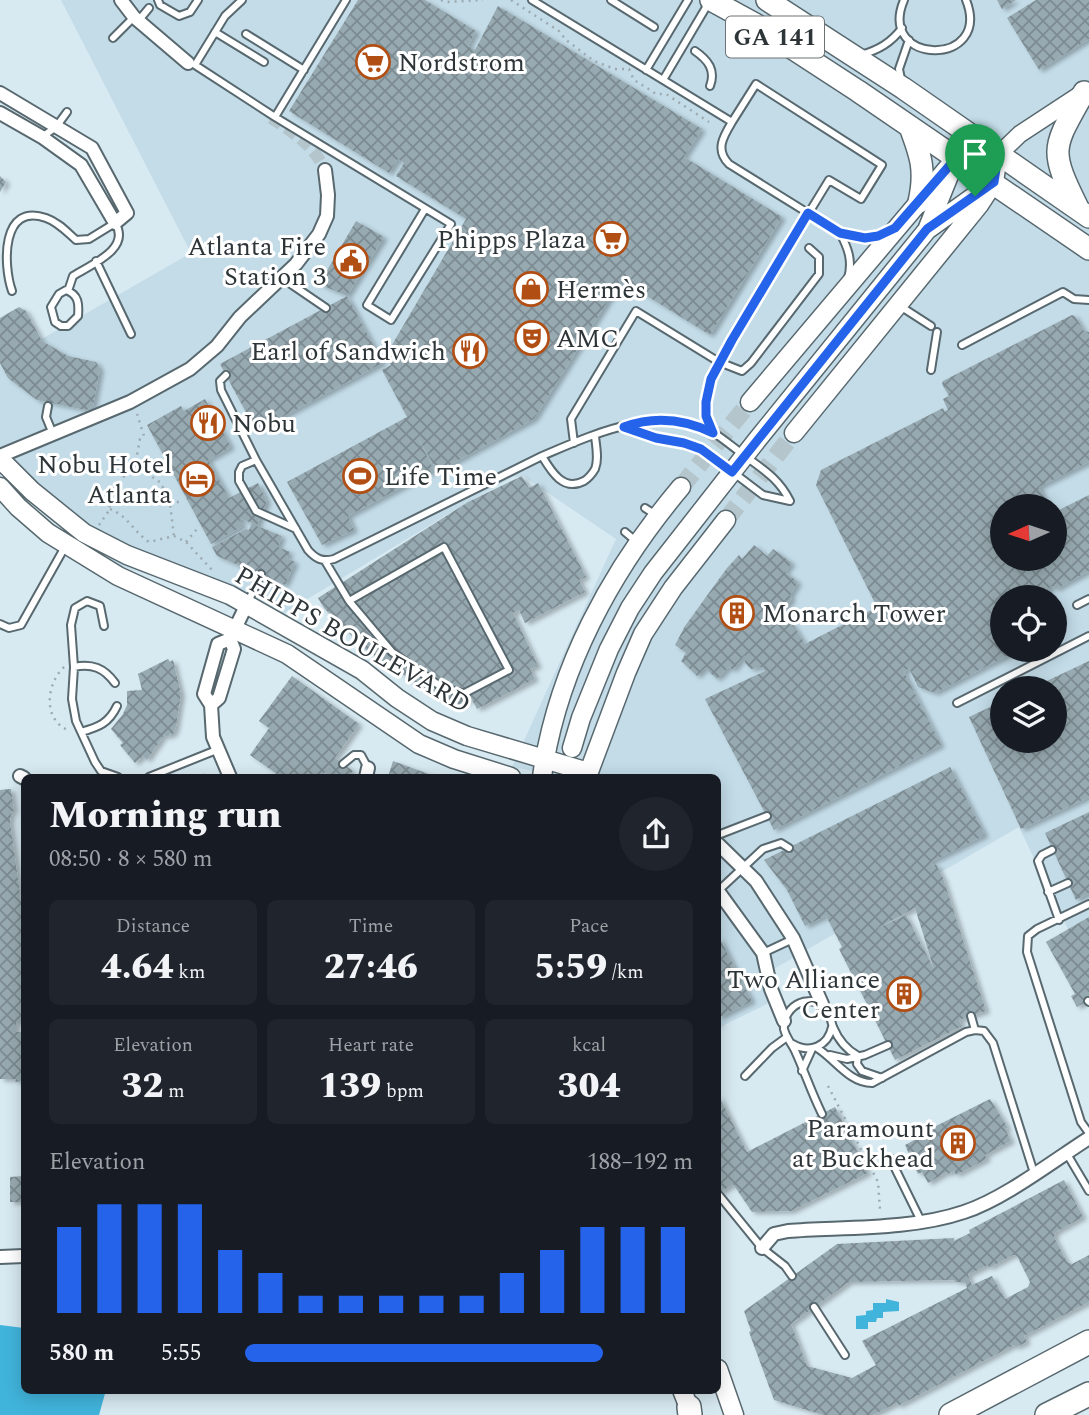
<!DOCTYPE html>
<html lang="en">
<head>
<meta charset="utf-8">
<style>
	:root { --surface:#171b24; --page:#20242c; --text:#f1f3f6; --muted:#9ea1a6; --accent:#2563eb }
	body { margin:0; font-family:Spectral,serif; background:var(--page); color:var(--text); height:100vh; display:flex; flex-direction:column; font-size:26px; white-space:nowrap }
	* { box-sizing:border-box; margin:0 }
	p { font-size:23px; color:var(--muted) }
	.icon { flex:none; width:38px; height:38px; fill:none; stroke:currentColor; stroke-width:2; stroke-linecap:round; stroke-linejoin:round }
	.map { position:relative; flex:1; overflow:hidden }
	.side { position:absolute; left:21px; top:774px; width:700px; height:620px; display:flex; flex-direction:column; background:var(--surface); border-radius:10px; box-shadow:0 4px 18px #0003 }
	.side>* { flex:none }
	.needle { width:46px; rotate:267deg }
	.tools { position:absolute; left:990px; top:494px; display:grid; gap:14px }
	.tools a { display:grid; place-items:center; width:77px; height:77px; border-radius:50%; background:var(--surface); box-shadow:0 4px 18px #0003; font-size:35px }
	.pin { position:absolute; display:grid; place-items:center; width:60px; height:60px; color:#fff; margin:-72px -30px; border-radius:50% 50% 50% 0; rotate:-45deg; box-shadow:0 0 7px #0007 }
	.pin .icon { rotate:45deg }
	.round { display:grid; place-items:center; flex:none; width:74px; height:74px; border-radius:37px; background:var(--page) }
	.summary { display:flex; align-items:center; justify-content:space-between; height:119px; padding:0 28px }
	h1 { font-size:38px; font-weight:800; line-height:52px }
	.metrics { display:grid; grid-template-columns:repeat(3,1fr); gap:10px; height:119px; padding:7px 28px }
	.metrics div { display:grid; align-content:center; border-radius:10px; background:var(--page); text-align:center }
	.metrics b { font-size:35px; font-weight:800 }
	.metrics small { font-size:19px; font-weight:400 }
	.metrics p { font-size:19px }
	.chart { height:196px; padding:14px 28px }
	.chart p { display:flex; justify-content:space-between }
	.chart svg { width:100%; height:126px; margin-top:7px; stroke:var(--accent); stroke-width:6 }
	ul { padding:0 28px; list-style:none; font-size:23px }
	li { display:grid; grid-template-columns:112px 84px 1fr; align-items:center; height:52px }
	li i { height:18px; border-radius:9px; background:var(--accent) }
	.map>svg:first-child { display:block }
	.built { fill:#c3dce8; fill-rule:evenodd }
	.water { fill:#41b4dc }
	.building { fill:url(#building-cross-hatch); fill-rule:evenodd; filter:url(#shadow) }
	.lines { fill:none; stroke-linecap:round; stroke-linejoin:round }
	.minor-tunnel { stroke:#b5c5cc; stroke-width:12; stroke-dasharray:12 6; stroke-linecap:butt }
	.secondary-tunnel { stroke:#b5c5cc; stroke-width:18; stroke-dasharray:18 9; stroke-linecap:butt }
	.service-casing { stroke:#58686f; stroke-width:10 }
	.minor-casing { stroke:#58686f; stroke-width:16 }
	.tertiary-casing { stroke:#58686f; stroke-width:19 }
	.secondary-casing { stroke:#58686f; stroke-width:21 }
	.trunk-casing { stroke:#58686f; stroke-width:24 }
	.motorway-casing { stroke:#58686f; stroke-width:26 }
	.path { stroke:#9dabb1; stroke-width:2.5; stroke-dasharray:2 5; stroke-linecap:butt }
	.service { stroke:#fff; stroke-width:6 }
	.minor { stroke:#fff; stroke-width:12 }
	.tertiary { stroke:#fff; stroke-width:16 }
	.secondary { stroke:#fff; stroke-width:18 }
	.trunk { stroke:#fff; stroke-width:21 }
	.motorway { stroke:#fff; stroke-width:23 }
	.route-casing { stroke:#fff; stroke-width:14 }
	.route { stroke:#2563eb; stroke-width:9 }
	.labels { text-anchor:middle; stroke-width:6; stroke-linejoin:round; paint-order:stroke }
	.shield { fill:#fff; stroke:#6d7274; stroke-width:2 }
	.shield-label { font-size:24px; font-weight:bold; fill:#2e3538 }
	.poi-label { font-size:26px; fill:#2e3538; stroke:#fff; text-anchor:start }
	.street-label { font-size:26px; fill:#2e3538; stroke:#fff }
</style>
</head>
<body>
<div class="map">
<svg width="1089" height="1415" viewBox="0 0 1089 1415">
	<defs>
		<pattern id="building-cross-hatch" width="8" height="8" patternUnits="userSpaceOnUse" patternTransform="scale(1.75)"><rect width="8" height="8" fill="#98aab1"/><path d="M0 0l8 8M0 8l8-8" fill="none" stroke="#7c8b91"/></pattern>
		<filter id="shadow"><feDropShadow dx="4" dy="2.5" stdDeviation="2" flood-color="#0004"/></filter>
	</defs>
	<rect width="100%" height="100%" fill="#d7e9f1"/>
	<path class="built" d="M61,0H1089V973L1019,827L765,974L779,998L718,1028V777H565L512,767L616,539L523,476L513,477L468,502L271,621L223,598L106,561L46,514L0,452V363L191,253ZM1003,506H1055V558H1003ZM1003,597H1055V649H1003ZM1003,688H1055V740H1003Z"/>
	<path class="water" d="M886,1299L899,1302V1311L883,1312V1318H877L876,1322H868V1329H856V1316L866,1315V1311L873,1310V1303H886Z
		M0,1325L24,1328V1390H106L99,1415H0Z"/>
	<path class="building" d="M358,0H425L476,31L468,46L475,50L498,6L702,129L684,157L782,217L710,335L621,280L534,419L442,469L433,464L416,434L434,470L348,516L354,530L322,545L287,482L407,417L382,370L391,365L386,355L466,219L396,176L404,163L398,159L389,173L289,111Z
		M997,0H1016L1002,9Z
		M1036,0H1089V39L1039,70L1007,18Z
		M0,176L6,182L0,192Z
		M356,221L384,237L347,296L383,363L256,431L220,364L347,296L319,284Z
		M19,307L26,311L42,341L68,356L96,362L100,369L93,406L86,410L37,400L8,378L0,363V318Z
		M1072,315L1075,316L1084,331L1089,332V462L1039,487L1047,503L1042,506H1003V558H1055V512L1089,495V571L1056,589L1052,586L1048,589L1052,597H1003V649H1020L935,693L918,687L909,668L904,672L941,745L774,830L705,699L765,671L762,667L751,669L745,663V655L733,670L729,667L717,679L705,668L697,676L681,661L686,653L675,645L685,626L727,568L739,555L742,559L754,545L767,556L773,549L792,563L785,572L798,582L790,596L792,599L781,612L794,626L805,644L877,607L816,485L821,470L943,408L945,412L948,410L943,399L949,396L942,384L943,381Z
		M205,399L231,447L208,460L229,498L258,483L267,501L257,526L282,536L278,547L290,552L287,558L295,562L285,585L217,556L212,547L246,529L249,530L252,523L239,518L243,526L211,544L147,425L181,406L184,411Z
		M522,476L529,488L538,483L586,577L579,580L585,592L525,623L519,610L513,613L538,666L530,669L535,679L477,709L471,698L461,705L424,688L366,650L324,608L318,598L468,502Z
		M1055,603L1062,616L1055,631Z
		M168,659L170,662L173,660L181,694L176,726L173,735L170,734L168,737L164,735L147,760L143,756L135,763L120,745L123,743L111,729L123,714L127,705V691L142,690L138,674Z
		M1089,661V797L1021,829L969,717L1003,701V740H1055V688H1032Z
		M292,676L359,724L335,758L353,771L348,777H331L325,772L322,777H281L250,755L269,728L259,721Z
		M393,761L437,777H388Z
		M950,767L985,835L931,862L933,866L936,864L943,878L986,1011L959,1020L962,1026L895,1060L839,949L842,947L826,916L805,926L787,890L764,860ZM915,908L934,969L906,915L874,930Z
		M11,789L14,811H12L10,821L24,924V1023H16V1032H24V1081L15,1082L16,1079H0V790Z
		M1089,812V893L1076,900L1045,833Z
		M1089,917V1000L1077,1007L1071,996L1075,994L1046,942Z
		M718,935L752,1001L718,1018L720,1025L718,1026Z
		M718,1094L747,1152L835,1107L868,1173L791,1211L752,1212L733,1184L718,1194Z
		M990,1099L1008,1128L1005,1129L1011,1141L985,1155L987,1159L956,1175L954,1171L948,1174L947,1172L928,1183L922,1172L918,1174L905,1145L931,1131L930,1129Z
		M24,1176V1202H10V1177Z
		M1064,1180L1083,1217L1056,1232L1054,1237L1067,1262L1072,1264L1089,1255V1302L1024,1336L1027,1342L1016,1347L1014,1345L898,1406L897,1403L873,1415H823L774,1400L749,1332L751,1331L744,1311L837,1244L954,1238V1241L970,1233L969,1230ZM1013,1255L1017,1256L1030,1282L1028,1287L1005,1299L992,1276L972,1285L968,1275L988,1265L989,1268ZM955,1280V1282H965L967,1288L862,1341L876,1365L852,1378L807,1366L791,1324L849,1282Z"/>
	<g class="lines">
		<path class="minor-tunnel" d="M271,118C293,132 314,146 325,170"/>
		<path class="secondary-tunnel" d="M681,487L750,402
			M726,520L794,433"/>
		<g class="service-casing">
			<path id="service" d="M158,0L160,5L179,16L190,12L198,0
				M242,0L225,16L195,65L275,117
				M346,0L275,117L451,224L391,320L367,305L425,209
				M532,0L732,122C723,137 715,150 729,164L840,233L865,238L887,232
				M611,0L654,27
				M904,0C876,66 993,68 966,0
				M139,20L149,8
				M215,32L264,62
				M246,34L304,70
				M113,38L134,17
				M695,51C708,60 716,70 710,86
				M861,55C878,50 891,43 902,28
				M646,70L688,0
				M901,79L899,69L909,40
				M663,80L708,4
				M42,137L56,127L67,112
				M840,233C848,248 853,261 848,278
				M96,261L131,334
				M282,278L326,308
				M66,290C79,295 79,304 78,316L68,326H61L55,322L51,307L59,294Z
				M12,291C3,265 1,202 46,218C58,222 67,232 76,240L89,239L115,223C132,249 90,265 73,276L68,291
				M900,306L931,326
				M962,345L1063,292L1074,299L1089,300
				M931,370L937,332
				M226,375L220,381L221,390L256,460L308,550C316,559 322,562 334,559L542,456C594,434 660,403 714,433C725,440 734,448 745,456C764,470 779,479 790,501
				M48,406L46,417L53,434
				M624,427L656,438L684,443L701,448L763,495L790,501
				M713,433L706,416V403L711,379L731,340L829,180L861,199L882,165L756,84L732,122
				M574,443L571,419L636,311L719,362L742,371L751,363L819,274V257L809,248
				M542,456C551,471 563,492 584,481C589,478 592,474 595,469C599,459 596,446 595,436
				M256,460L242,466L239,472V481L256,511L296,529
				M645,508L656,515
				M625,532L637,542
				M325,561L349,601L392,652L440,686L463,694L509,670L444,547L349,601
				M248,602L261,574
				M1077,605L1089,599
				M0,624L9,628L21,625L66,545
				M104,626L100,606L87,601L75,608L71,625L74,667L72,699L76,721L95,762L101,771L118,777
				M74,667C92,663 104,668 115,683
				M957,703L1089,636
				M81,732C99,727 109,723 117,706
				M343,764L354,755H361L368,768
				M149,777L219,749
				M718,835L767,816
				M1052,850L1042,855L1038,861L1059,920
				M718,891L763,849L781,843L789,848
				M1048,892L1068,883
				M1089,904L1037,929L1028,936L1027,952L1081,1122L1089,1133
				M763,953L793,939
				M1088,1001L1089,1002
				M971,1016L975,1030
				M793,1044C810,1054 828,1046 832,1027
				M817,1048C835,1059 849,1083 872,1083L966,1032L975,1030L984,1031L993,1043L1034,1173
				M830,1055L847,1059L865,1055L888,1045
				M858,1056L857,1064L862,1071L882,1078
				M802,1071L812,1049
				M745,1076L772,1048L787,1037
				M822,1114C812,1094 805,1073 796,1053C793,1045 786,1038 784,1029C783,1018 790,1007 800,1003C806,1000 815,1001 821,1004C830,1009 830,1019 833,1027C838,1039 847,1050 858,1056
				M1067,1154L1089,1191
				M890,1158L921,1221
				M718,1194L762,1248L785,1266L792,1276
				M814,1307L845,1355"/>
		</g>
		<g class="minor-casing">
			<path id="minor" d="M121,0L134,17L188,63
				M0,93L92,148L127,213L115,223L81,165L42,137L0,113
				M0,456L130,402L190,369L217,346L240,317L296,264L319,234L327,216L328,195L325,170
				M211,705L219,698L234,649L230,639L247,604
				M20,776L24,778
				M230,777L213,737L211,705L204,694L218,644L230,639
				M366,777L368,768
				M718,844L756,881L793,938L822,1004
				M718,891L763,953L771,989L784,1021
				M762,1248L774,1234L788,1231C844,1227 911,1230 964,1212C1004,1199 1053,1161 1089,1138
				M0,1257L24,1256"/>
		</g>
		<g class="tertiary-casing">
			<path id="tertiary" d="M998,155L1020,134L1081,94"/>
		</g>
		<g class="secondary-casing">
			<path id="secondary" d="M927,230L950,173
				M750,402L957,157L998,155L994,182L979,205L794,433
				M0,459L32,491L84,533L127,555L230,595L362,670L397,698L432,721L467,736L588,772
				M0,487L18,507L48,533L118,576L287,654L419,744L454,759L511,777
				M572,748L581,718L609,649L630,608L653,573L757,440L927,230L994,182
				M542,777C557,669 612,569 681,487
				M587,777L626,673L643,634L673,588L726,520
				M718,1369L734,1415
				M682,1390L692,1415"/>
		</g>
		<g class="trunk-casing">
			<path id="trunk" d="M711,0L755,24L858,91L1089,249
				M767,0L903,88L1089,217
				M910,127C921,156 926,171 919,202
				M1078,208C1048,148 1053,148 1084,92"/>
		</g>
		<g class="motorway-casing">
			<path id="motorway" d="M689,1407L690,1415
				M951,1415L1089,1342
				M1047,1415L1089,1394"/>
		</g>
		<path class="path" d="M441,0L446,2L483,0
			M511,0L559,31L566,40L594,61L615,69H629L634,80L647,88L656,94H666L709,122
			M135,465L161,483L170,504L174,536
			M170,504L182,501
			M110,509C128,516 134,532 149,542L174,536L186,542L214,572
			M99,525L110,509L109,496L113,488L135,465L140,439L144,436L137,414
			M186,542L197,529
			M64,667C46,684 42,721 70,731
			M203,774L205,777
			M828,1086L878,1182L880,1210"/>
		<use href="#service" class="service"/>
		<use href="#minor" class="minor"/>
		<use href="#tertiary" class="tertiary"/>
		<use href="#secondary" class="secondary"/>
		<use href="#trunk" class="trunk"/>
		<use href="#motorway" class="motorway"/>
	</g>
	<g class="lines">
		<g class="route-casing">
			<path id="route" d="M998,155L994,182L927,229L732,472L701,449L684,443L656,438L624,427C654,416 684,419 713,433L706,416V402L711,379L732,340L808,213L840,233L865,238L878,236L895,228L957,157Z"/>
		</g>
		<use href="#route" class="route"/>
	</g>
	<defs>
		<g id="supermarket-ring" transform="scale(1.75)"><circle r="9.5" fill="#fff" stroke="#b14e14" stroke-width="1.5"/><path d="M-6-5.5h2.5l.6 2H6L4.5 2H-2.5L-4.4-4H-6ZM-1.5 3.2a1.3 1.3 0 1 0 .1 0ZM3 3.2a1.3 1.3 0 1 0 .1 0Z" fill="#b14e14"/></g>
		<g id="civic-ring" transform="scale(1.75)"><circle r="9.5" fill="#fff" stroke="#b14e14" stroke-width="1.5"/><path d="M-.6-6.5H3V-4.5H.6V-3L4-1V1h2V6H-6V1h2V-1L-.6-3ZM-1.2 2.5V6h2.4V2.5Z" fill="#b14e14"/></g>
		<g id="shop-ring" transform="scale(1.75)"><circle r="9.5" fill="#fff" stroke="#b14e14" stroke-width="1.5"/><path d="M-5-2.5h2.3a2.7 3.5 0 0 1 5.4 0H5L5.5 6h-11ZM-1.5-2.5h3a1.5 2.3 0 0 0-3 0Z" fill="#b14e14"/></g>
		<g id="theatre-ring" transform="scale(1.75)"><circle r="9.5" fill="#fff" stroke="#b14e14" stroke-width="1.5"/><path d="M-5-5.5Q0-4 5-5.5V0Q5 5 0 6Q-5 5-5 0ZM-3.3-2.5H-1v1.5H-3.3ZM1-2.5H3.3v1.5H1ZM-2.8 1Q0 5.5 2.8 1Z" fill="#b14e14"/></g>
		<g id="restaurant-ring" transform="scale(1.75)"><circle r="9.5" fill="#fff" stroke="#b14e14" stroke-width="1.5"/><path d="M-5-6h1v4h1v-4h1v4h1v-4h1v5L-1.5 .5V6h-2V.5L-5-1ZM5-6V6H3V1.5H1.5Q1.5-4 5-6Z" fill="#b14e14"/></g>
		<g id="stadium-ring" transform="scale(1.75)"><circle r="9.5" fill="#fff" stroke="#b14e14" stroke-width="1.5"/><path d="M0-5a6.5 5 0 1 0 0 10a6.5 5 0 1 0 0-10ZM-3.5-1.8h7v3.6h-7Z" fill="#b14e14"/></g>
		<g id="hotel-ring" transform="scale(1.75)"><circle r="9.5" fill="#fff" stroke="#b14e14" stroke-width="1.5"/><path d="M-6-4.5h1.5V1H6V5H4.5V3h-9V5H-6ZM-4 0a1.8 1.8 0 1 1 3.6 0ZM.5 0V-2.5h3Q6-2.5 6 0Z" fill="#b14e14"/></g>
		<g id="building-ring" transform="scale(1.75)"><circle r="9.5" fill="#fff" stroke="#b14e14" stroke-width="1.5"/><path d="M-4-6H4V6H1V3H-1V6H-4ZM-2.5-4.3h1.7v1.8h-1.7ZM.8-4.3h1.7v1.8H.8ZM-2.5-1h1.7V.8h-1.7ZM.8-1h1.7V.8H.8Z" fill="#b14e14"/></g>
	</defs>
	<g fill-rule="evenodd">
		<use href="#supermarket-ring" x="373" y="62"/>
		<use href="#supermarket-ring" x="611" y="239"/>
		<use href="#civic-ring" x="351" y="261"/>
		<use href="#shop-ring" x="531" y="289"/>
		<use href="#theatre-ring" x="532" y="338"/>
		<use href="#restaurant-ring" x="470" y="351"/>
		<use href="#restaurant-ring" x="208" y="423"/>
		<use href="#stadium-ring" x="360" y="476"/>
		<use href="#hotel-ring" x="197" y="479"/>
		<use href="#building-ring" x="737" y="613"/>
		<use href="#building-ring" x="904" y="994"/>
		<use href="#building-ring" x="958" y="1143"/>
	</g>
	<g class="labels">
		<rect class="shield" x="726" y="16.5" width="98" height="41" rx="5"/>
		<g class="shield-label">
			<text x="775" y="45">GA 141</text>
		</g>
		<g class="poi-label">
			<text x="398" y="71">Nordstrom</text>
			<text x="586" y="248" text-anchor="end">Phipps Plaza</text>
			<text x="326" y="255" text-anchor="end">Atlanta Fire<tspan x="326" dy="30">Station 3</tspan></text>
			<text x="556" y="298">Hermès</text>
			<text x="556" y="347">AMC</text>
			<text x="446" y="360" text-anchor="end">Earl of Sandwich</text>
			<text x="232" y="432">Nobu</text>
			<text x="172" y="473" text-anchor="end">Nobu Hotel<tspan x="172" dy="30">Atlanta</tspan></text>
			<text x="384" y="485">Life Time</text>
			<text x="762" y="622">Monarch Tower</text>
			<text x="880" y="988" text-anchor="end">Two Alliance<tspan x="880" dy="30">Center</tspan></text>
			<text x="934" y="1137" text-anchor="end">Paramount<tspan x="934" dy="30">at Buckhead</tspan></text>
		</g>
		<g class="street-label">
			<text transform="translate(353 639) rotate(30)" y="9">PHIPPS BOULEVARD</text>
		</g>
	</g>
</svg>
<div class="tools">
<a><svg class="needle" viewBox="-14 -14 28 28"><path d="M0-13l5 13h-10z" fill="#e53935"/><path d="M0 13l5-13h-10z" fill="#9ea1a6"/></svg></a>
<a><svg class="icon" aria-label="locate" viewBox="0 0 24 24"><circle cx="12" cy="12" r="6"/><path d="M12 2v4M12 18v4M2 12h4M18 12h4"/></svg></a>
<a><svg class="icon" aria-label="layers" viewBox="0 0 24 24"><path d="M12 4l9 5-9 5-9-5zM3 14l9 5 9-5"/></svg></a>
</div>
<div class="pin" style="left:975px;top:196px;background:#1e9e55"><svg class="icon" aria-label="arrive" viewBox="0 0 24 24"><path d="M6 21V4h12l-3 4 3 4H6"/></svg></div>
<section class="side">
<div class="summary"><div><h1>Morning run</h1><p>08:50 · 8 × 580 m</p></div><a class="round"><svg class="icon" aria-label="share" viewBox="0 0 24 24"><path d="M12 15V3M7 8l5-5 5 5M5 13v7h14v-7"/></svg></a></div>
<div class="metrics">
<div><p>Distance</p><b>4.64<small> km</small></b></div>
<div><p>Time</p><b>27:46</b></div>
<div><p>Pace</p><b>5:59<small> /km</small></b></div>
</div>
<div class="metrics">
<div><p>Elevation</p><b>32<small> m</small></b></div>
<div><p>Heart rate</p><b>139<small> bpm</small></b></div>
<div><p>kcal</p><b>304</b></div>
</div>
<div class="chart"><p><span>Elevation</span>188–192 m</p>
<svg viewBox="0 0 160 44" preserveAspectRatio="none"><path d="M5 44V14M15 44V6M25 44V6M35 44V6M45 44V22M55 44V30M65 44V38M75 44V38M85 44V38M95 44V38M105 44V38M115 44V30M125 44V22M135 44V14M145 44V14M155 44V14"/></svg>
</div>
<ul>
<li><b>580 m</b>5:55<i style="width:80%"></i></li>
</ul>
</section>
</div>
</body>
</html>
